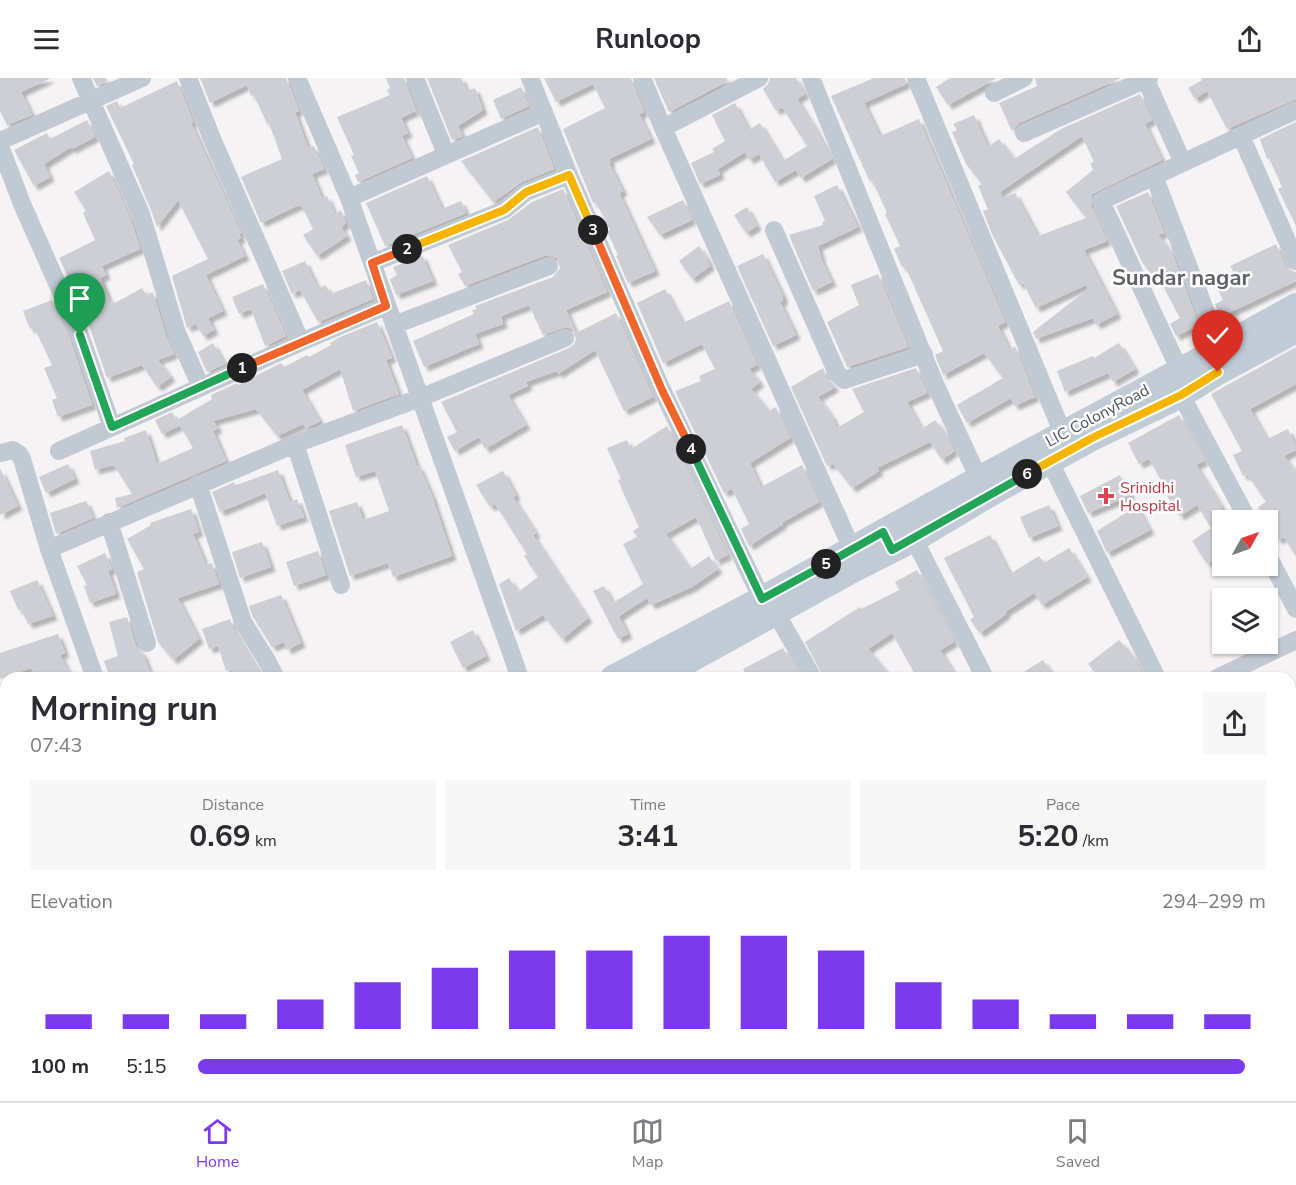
<!DOCTYPE html>
<html lang="en">
<head>
<meta charset="utf-8">
<style>
	:root { --surface:#fff; --page:#f7f7f7; --text:#2b2b33; --muted:#7c7c81; --line:#e1e1e2; --accent:#7c3aed }
	body { margin:0; font-family:"Nunito Sans",sans-serif; background:var(--page); color:var(--text); height:100vh; display:flex; flex-direction:column; font-size:22px; white-space:nowrap }
	* { box-sizing:border-box; margin:0 }
	p { font-size:20px; color:var(--muted) }
	.icon { flex:none; width:33px; height:33px; fill:none; stroke:currentColor; stroke-width:2; stroke-linecap:round; stroke-linejoin:round }
	.map { position:relative; flex:1; overflow:hidden }
	.sheet { position:absolute; left:0px; top:594px; width:1296px; height:429px; display:flex; flex-direction:column; background:var(--surface); border-radius:18px 18px 0 0; box-shadow:0 2px 4px #0004 }
	.sheet>* { flex:none }
	.needle { width:39px; rotate:50deg }
	.fabs { position:absolute; left:1212px; top:432px; display:grid; gap:12px }
	.fabs a { display:grid; place-items:center; width:66px; height:66px; border-radius:0px; background:var(--surface); box-shadow:0 2px 4px #0004; font-size:30px }
	.pin { position:absolute; display:grid; place-items:center; width:51px; height:51px; color:#fff; margin:-62px -26px; border-radius:50% 50% 50% 0; rotate:-45deg; box-shadow:0 0 6px #0007 }
	.pin .icon { rotate:45deg }
	.km { position:absolute; width:30px; height:30px; margin:-15px; border-radius:50%; background:#222; color:#fff; font-size:16px; line-height:30px; text-align:center }
	.round { display:grid; place-items:center; flex:none; width:63px; height:63px; border-radius:0px; background:var(--page) }
	.overview { display:flex; align-items:center; justify-content:space-between; height:102px; padding:0 30px }
	h1 { font-size:33px; font-weight:700; line-height:45px }
	.metrics { display:grid; grid-template-columns:repeat(3,1fr); gap:9px; height:102px; padding:6px 30px }
	.metrics div { display:grid; align-content:center; border-radius:0px; background:var(--page); text-align:center }
	.metrics b { font-size:30px; font-weight:700 }
	.metrics small { font-size:16px; font-weight:400 }
	.metrics p { font-size:16px }
	.chart { height:168px; padding:12px 30px }
	.chart p { display:flex; justify-content:space-between }
	.chart svg { width:100%; height:108px; margin-top:6px; stroke:var(--accent); stroke-width:6 }
	ul { padding:0 30px; list-style:none; font-size:20px }
	li { display:grid; grid-template-columns:96px 72px 1fr; align-items:center; height:45px }
	li i { height:15px; border-radius:8px; background:var(--accent) }
	header { display:flex; justify-content:space-between; align-items:center; height:78px; padding:0 30px; background:var(--surface); font-size:27px; font-weight:700 }
	.menu { display:flex; justify-content:space-around; align-items:center; height:84px; border-top:2px solid var(--line); background:var(--surface); font-size:16px; color:var(--muted) }
	.menu a { display:grid; justify-items:center; gap:3px }
	.menu .active { color:var(--accent) }
	.map>svg:first-child { display:block }
	.building { fill:#cdcfd5; fill-rule:evenodd; filter:url(#shadow) }
	.lines { fill:none; stroke-linecap:round; stroke-linejoin:round }
	.service { stroke:#c1cad2; stroke-width:9 }
	.minor { stroke:#c1cad2; stroke-width:18 }
	.secondary { stroke:#c1cbd6; stroke-width:26 }
	.split-1-casing { stroke:#fff; stroke-width:12 }
	.split-2-casing { stroke:#fff; stroke-width:12 }
	.split-3-casing { stroke:#fff; stroke-width:12 }
	.split-4-casing { stroke:#fff; stroke-width:12 }
	.split-5-casing { stroke:#fff; stroke-width:12 }
	.split-6-casing { stroke:#fff; stroke-width:12 }
	.split-7-casing { stroke:#fff; stroke-width:12 }
	.split-1 { stroke:#22a559; stroke-width:8 }
	.split-2 { stroke:#f0652b; stroke-width:8 }
	.split-3 { stroke:#f5b400; stroke-width:8 }
	.split-4 { stroke:#f0652b; stroke-width:8 }
	.split-5 { stroke:#22a559; stroke-width:8 }
	.split-6 { stroke:#22a559; stroke-width:8 }
	.split-7 { stroke:#f5b400; stroke-width:8 }
	.health-dot { fill:#e0444e; stroke:#fff; stroke-width:2 }
	.labels { text-anchor:middle; stroke-width:5; stroke-linejoin:round; paint-order:stroke }
	.street-label { font-size:16px; fill:#4a5661; stroke:#fff }
	.health-label { font-size:16px; fill:#be3a42; stroke:#fff; text-anchor:start }
	.district-label { font-size:22px; font-weight:bold; fill:#5f6368; stroke:#fff }
</style>
</head>
<body>
<header><svg class="icon" aria-label="menu" viewBox="0 0 24 24"><path d="M4 6h16M4 12h16M4 18h16"/></svg>Runloop<svg class="icon" aria-label="share" viewBox="0 0 24 24"><path d="M12 15V3M7 8l5-5 5 5M5 13v7h14v-7"/></svg></header>
<div class="map">
<svg width="1296" height="1023" viewBox="0 0 1296 1023">
	<defs>
		<filter id="shadow"><feDropShadow dx="4.5" dy="4.5" stdDeviation="1.5" flood-color="#0004"/></filter>
	</defs>
	<rect width="100%" height="100%" fill="#f5f3f3"/>
	<path class="building" d="M0,0H51L21,14L32,37L7,47L0,33Z
		M93,0H106L107,3L97,8Z
		M200,0H286L299,33L295,34L308,70L314,68L324,91L312,96L322,120L327,118L335,136L341,132L346,145L341,149L347,158L317,178L303,157L313,151L302,128L299,129V127L261,145L241,99L282,81L269,45L267,46L254,17L251,18L247,7L210,25Z
		M386,0H404L418,38L415,33L401,40L408,55L402,58L412,80L358,104L355,97L359,95L351,78L354,77L337,39L390,17L387,12L390,10Z
		M427,0H461L467,13L475,10L483,32L458,48L463,58L452,62Z
		M544,0H631L644,34L639,36L651,61L609,81L611,85H609L623,113L619,115L655,193L628,205L616,178L618,177L607,153L610,152L596,124L593,125L563,51L605,30L593,6L556,24Z
		M654,0H726L728,3L669,34Z
		M770,0H796L805,16L797,21L815,50L832,81L801,100L796,92L775,104L759,76L749,82L745,74L718,91L720,97L700,106L691,85L714,74L712,71L725,63L712,37L735,25L749,52L760,45L783,83L807,68L782,29L776,33L763,11L768,6Z
		M874,0H905L906,6L864,25L880,58L919,41L1005,244L998,248L1010,272L1015,268L1035,319L1014,328L1011,320L967,345L957,327L1003,300L984,275L943,297L935,277L943,273L905,188L902,189L894,171L900,168L885,136L887,135L872,102L870,104L831,18Z
		M950,0H997L948,27L936,9Z
		M1035,0H1121L1019,45L1012,53L999,25L1037,8Z
		M1201,0H1296V21L1227,51L1207,13L1195,21L1188,10L1202,2Z
		M177,3L193,44L191,45L241,155L239,156L241,160L237,162L245,178L206,197L223,233L208,240L214,252L203,258L196,246L187,250L172,198L208,181L178,122L157,149L151,132L132,87L134,86L106,28L117,23L120,30Z
		M521,9L529,28L501,41L493,22Z
		M1140,16L1152,42L1145,46L1162,82L1092,116L1091,127L1107,163L1084,172L1117,236L1096,247L1093,240L1036,261L1033,254L1088,211L1086,207L1036,230L1023,205L1019,207L992,156L983,133L988,131L978,108L982,106L966,86L952,54L957,52L953,46L974,37L988,69L999,61L1014,81L1061,51ZM1082,58L1094,84L1090,85L1093,92L1066,114L1086,140L1038,158L1015,115L1003,120L1000,114Z
		M87,42L95,59L72,71L71,69L44,86L50,99L34,108L14,72L47,55L50,61Z
		M1296,44V148L1278,111L1282,109L1269,80L1267,81L1260,61Z
		M538,49L554,91L522,104L493,124L461,83Z
		M109,93L130,140L140,171L102,188L106,197L100,200L109,221H112L113,226L142,210L146,217L153,214L166,258L174,276L158,282L171,299L157,309L142,287L107,300L91,253L69,201L59,180L95,162L83,135L86,133L74,114Z
		M427,98L442,131L461,123L466,135L385,168L366,125Z
		M837,107L858,149L818,168L822,183L832,204L813,213L789,157L823,147L822,144L825,143L814,118Z
		M563,111L607,214L566,232L576,255L616,235L653,319L624,333L595,272L558,296L557,293L526,304L528,308L508,317L526,347L485,371L479,359L455,373L447,359L457,354L441,324L569,270L574,266L576,261L572,251L566,249L543,257L529,227L501,238L503,246L475,256L479,266L424,289L413,263L474,236L472,232L477,231L475,228L553,199L560,190L557,180L546,177L465,208L458,196L462,194L448,167L508,142L532,124Z
		M1148,114L1164,155L1158,157L1171,173L1199,247L1176,258L1170,246L1180,240L1155,193L1151,196L1142,184L1116,128Z
		M683,122L692,142L660,157L647,139Z
		M747,129L757,148L746,155L734,137Z
		M1276,166L1286,188L1290,192L1296,194V203L1220,239L1215,226L1223,222L1214,203L1234,195L1230,188Z
		M699,168L707,180L710,188L692,201L679,183Z
		M763,176L783,218V223L780,224L796,257L773,268L737,188Z
		M422,177L433,203L396,217L390,201L397,197L393,189Z
		M305,183L318,211L325,207L331,216L366,202L373,221L318,244L300,212L292,216L282,193Z
		M878,196L908,269L847,289L827,244L859,227L851,207Z
		M263,206L286,258L265,268L251,231L239,236L232,219Z
		M665,211L683,245L729,223L757,287L749,291L760,304L751,311L769,333L776,329L790,360L750,385L761,409L802,387L819,424L781,445L783,446L749,468L741,451L749,446L732,411L724,415L675,313L701,303L699,298L715,291L702,266L663,285L637,225Z
		M52,222L70,261L92,327L58,339L52,322L57,320L44,290L52,287L34,249L30,251L23,233Z
		M377,244L392,280L386,282L399,316L353,333L340,291L302,312L320,343L306,350L303,346L277,358L256,331L213,343L218,350L213,353L226,383L117,430L115,420L132,416L114,387L95,392L90,373L125,363L124,360L146,352L157,386L193,370L177,342L212,321L211,317L237,305L238,307L281,285L284,289L307,277L309,279L331,267L330,265L338,260Z
		M213,265L225,286L207,294L198,274Z
		M1119,265L1135,291L1113,304L1108,295L1065,314L1057,293L1093,278L1094,280Z
		M1296,269V306L1250,331L1267,361L1288,351L1296,368V372L1284,378L1296,395V479L1284,459L1278,462L1258,429L1266,424L1247,396L1243,398L1233,377L1242,373L1211,316Z
		M823,290L827,300L835,309L818,319L832,338L837,350L864,334L852,311L916,290L927,315L907,324L922,351L935,342L946,356L954,373L942,382L930,364L877,390L879,393L852,410L833,386L827,388L791,309Z
		M172,334L179,348L162,356L155,342Z
		M1179,337L1204,383L1196,387L1222,429V476L1207,486L1192,463L1211,450L1197,427L1180,438L1166,416L1168,415L1149,381L1139,386L1128,365Z
		M402,347L417,388H419L432,418L452,478L393,499L388,485L350,498L329,433L357,424L363,442L389,433L375,393L356,399L345,367Z
		M667,348L728,477L716,483L696,439L666,456L690,491L709,478L718,491L692,509L651,527L647,520L619,538L628,556L618,561L593,513L604,508L613,525L643,506L623,466L637,459L633,453L639,449L626,421L618,402L621,401L607,370L627,362L631,371Z
		M68,386L75,401L46,415L39,399Z
		M0,390L18,428L0,437Z
		M278,392L290,424L297,421L304,439L277,448L265,415L220,434L212,414L234,404L235,407L239,406Z
		M503,393L516,417L513,419L536,455L533,457L588,540L562,561L543,537L516,553L499,506L509,500L518,514L538,499L524,478L527,476L495,426L490,429L476,407Z
		M1120,397L1131,417L1088,435L1080,418Z
		M86,423L93,440L56,456L50,435Z
		M1049,427L1058,448L1029,460L1020,439Z
		M1137,428L1150,452L1107,475L1097,453Z
		M191,431L199,454L193,456L206,487L212,485L219,506L178,520L199,561L173,582L158,564L137,494L144,491L127,461L151,447L150,445Z
		M990,457L1010,496L1039,478L1044,485L1069,470L1087,499L1042,527L1034,515L1005,534L1006,536L980,555L970,542L974,539L944,480Z
		M262,464L271,489L240,500L232,474Z
		M318,473L326,497L294,508L286,484Z
		M105,475L112,491L108,493L116,516L90,525L84,508L87,507L77,488Z
		M917,492L954,564L940,572L957,600H917L892,555L868,571L892,600H824L805,564L860,529L861,531L899,512L895,504Z
		M37,502L53,538L28,546L21,531L18,532L10,513Z
		M281,517L301,565L287,572L284,564L272,569L253,539L249,528Z
		M127,539L136,568L143,576L152,600H110L104,583L118,578L109,544Z
		M230,541L233,550L263,600H235L231,591L226,593L218,568L209,571L202,551Z
		M473,552L486,578L463,590L450,564Z
		M58,556L65,575L60,577L72,600H37L31,590L0,601V575Z
		M1119,562L1134,579L1144,600H1099L1088,586Z
		M783,570L800,600H748L743,591Z
		M1043,582L1055,600H1014Z"/>
	<g class="lines">
		<path class="service" d="M0,1005L7,1023"/>
		<path class="minor" d="M81,0L141,136L177,255L201,309
			M188,0L213,63L301,264
			M297,0L349,120L520,600
			M415,0L446,76
			M530,0L569,97L662,312L762,521
			M642,0L663,50L852,471
			M811,0L935,306L979,401
			M916,0L1063,356
			M1145,0L1183,85
			M994,15L1024,0
			M663,50L759,0
			M1024,55L1149,0
			M1241,58L1296,183
			M0,63L142,0
			M0,68L22,126L80,257L112,349
			M1154,98L1220,271
			M349,120L544,34
			M774,152L837,295L844,302L924,276
			M372,185L504,132L526,114L569,97
			M394,247L549,188
			M1180,293L1101,123L1296,32
			M1181,317L1248,442
			M295,366L341,507
			M59,373L301,264L386,228
			M0,375L13,372L19,376L22,381L49,471L95,600
			M1050,384L1157,600
			M198,406L243,544L266,581L276,600
			M109,444L147,565
			M914,461L985,600
			M49,471L295,366L420,320L565,260
			M1268,478L1296,531
			M776,535L813,600
			M1217,600L1296,562
			M0,673L6,691
			M0,716L6,713
			M1290,872L1296,884
			M170,1017L172,1023
			M353,1017L355,1023
			M537,1017L538,1023
			M680,1017L682,1023
			M777,1017L779,1023
			M732,1023L753,1017
			M1010,1023L1021,1019"/>
		<path class="secondary" d="M613,600L762,521L979,401L1180,293L1296,228
			M657,600L847,495L914,461L993,414L1092,360L1181,317L1218,294L1296,252
			M0,886L6,884
			M0,906L6,904"/>
	</g>
	<g class="lines">
		<g class="split-1-casing">
			<path id="split-1" d="M80,257L112,349L242,290"/>
		</g>
		<g class="split-2-casing">
			<path id="split-2" d="M242,290L386,228L372,185L407,171"/>
		</g>
		<g class="split-3-casing">
			<path id="split-3" d="M407,171L504,132L526,114L569,97L593,152"/>
		</g>
		<g class="split-4-casing">
			<path id="split-4" d="M593,152L662,312L691,371"/>
		</g>
		<g class="split-5-casing">
			<path id="split-5" d="M691,371L762,521L826,486"/>
		</g>
		<g class="split-6-casing">
			<path id="split-6" d="M826,486L883,454L892,472L1027,396"/>
		</g>
		<g class="split-7-casing">
			<path id="split-7" d="M1027,396L1092,360L1181,317L1218,294"/>
		</g>
		<use href="#split-1" class="split-1"/>
		<use href="#split-2" class="split-2"/>
		<use href="#split-3" class="split-3"/>
		<use href="#split-4" class="split-4"/>
		<use href="#split-5" class="split-5"/>
		<use href="#split-6" class="split-6"/>
		<use href="#split-7" class="split-7"/>
	</g>
	<path class="health-dot" d="M1103 409h6v6h6v6h-6v6h-6v-6h-6v-6h6z"/>
	<g class="labels">
		<g class="street-label">
			<text transform="translate(1097 337) rotate(-28)" y="6">LIC ColonyRoad</text>
		</g>
		<g class="health-label">
			<text x="1120" y="415">Srinidhi<tspan x="1120" dy="18">Hospital</tspan></text>
		</g>
		<g class="district-label">
			<text x="1181" y="207">Sundar nagar</text>
		</g>
	</g>
</svg>
<div class="fabs">
<a><svg class="needle" viewBox="-14 -14 28 28"><path d="M0-13l5 13h-10z" fill="#e53935"/><path d="M0 13l5-13h-10z" fill="#7c7c81"/></svg></a>
<a><svg class="icon" aria-label="layers" viewBox="0 0 24 24"><path d="M12 4l9 5-9 5-9-5zM3 14l9 5 9-5"/></svg></a>
</div>
<div class="pin" style="left:80px;top:257px;background:#1e9e55"><svg class="icon" aria-label="arrive" viewBox="0 0 24 24"><path d="M6 21V4h12l-3 4 3 4H6"/></svg></div>
<div class="pin" style="left:1218px;top:294px;background:#d93025"><svg class="icon" aria-label="check" viewBox="0 0 24 24"><path d="M5 12l5 5 9-10"/></svg></div>
<b class="km" style="left:242px;top:290px">1</b>
<b class="km" style="left:407px;top:171px">2</b>
<b class="km" style="left:593px;top:152px">3</b>
<b class="km" style="left:691px;top:371px">4</b>
<b class="km" style="left:826px;top:486px">5</b>
<b class="km" style="left:1027px;top:396px">6</b>
<section class="sheet">
<div class="overview"><div><h1>Morning run</h1><p>07:43</p></div><a class="round"><svg class="icon" aria-label="share" viewBox="0 0 24 24"><path d="M12 15V3M7 8l5-5 5 5M5 13v7h14v-7"/></svg></a></div>
<div class="metrics">
<div><p>Distance</p><b>0.69<small> km</small></b></div>
<div><p>Time</p><b>3:41</b></div>
<div><p>Pace</p><b>5:20<small> /km</small></b></div>
</div>
<div class="chart"><p><span>Elevation</span>294–299 m</p>
<svg viewBox="0 0 160 44" preserveAspectRatio="none"><path d="M5 44V38M15 44V38M25 44V38M35 44V32M45 44V25M55 44V19M65 44V12M75 44V12M85 44V6M95 44V6M105 44V12M115 44V25M125 44V32M135 44V38M145 44V38M155 44V38"/></svg>
</div>
<ul>
<li><b>100 m</b>5:15<i style="width:98%"></i></li>
</ul>
</section>
</div>
<nav class="menu">
<a class="active"><svg class="icon" aria-label="home" viewBox="0 0 24 24"><path d="M3 11l9-7 9 7M6 9v11h12V9"/></svg>Home</a>
<a><svg class="icon" aria-label="map" viewBox="0 0 24 24"><path d="M3 6l6-2 6 2 6-2v14l-6 2-6-2-6 2zM9 4v14M15 6v14"/></svg>Map</a>
<a><svg class="icon" aria-label="saved" viewBox="0 0 24 24"><path d="M7 4h10v16l-5-4-5 4z"/></svg>Saved</a>
</nav>
</body>
</html>
